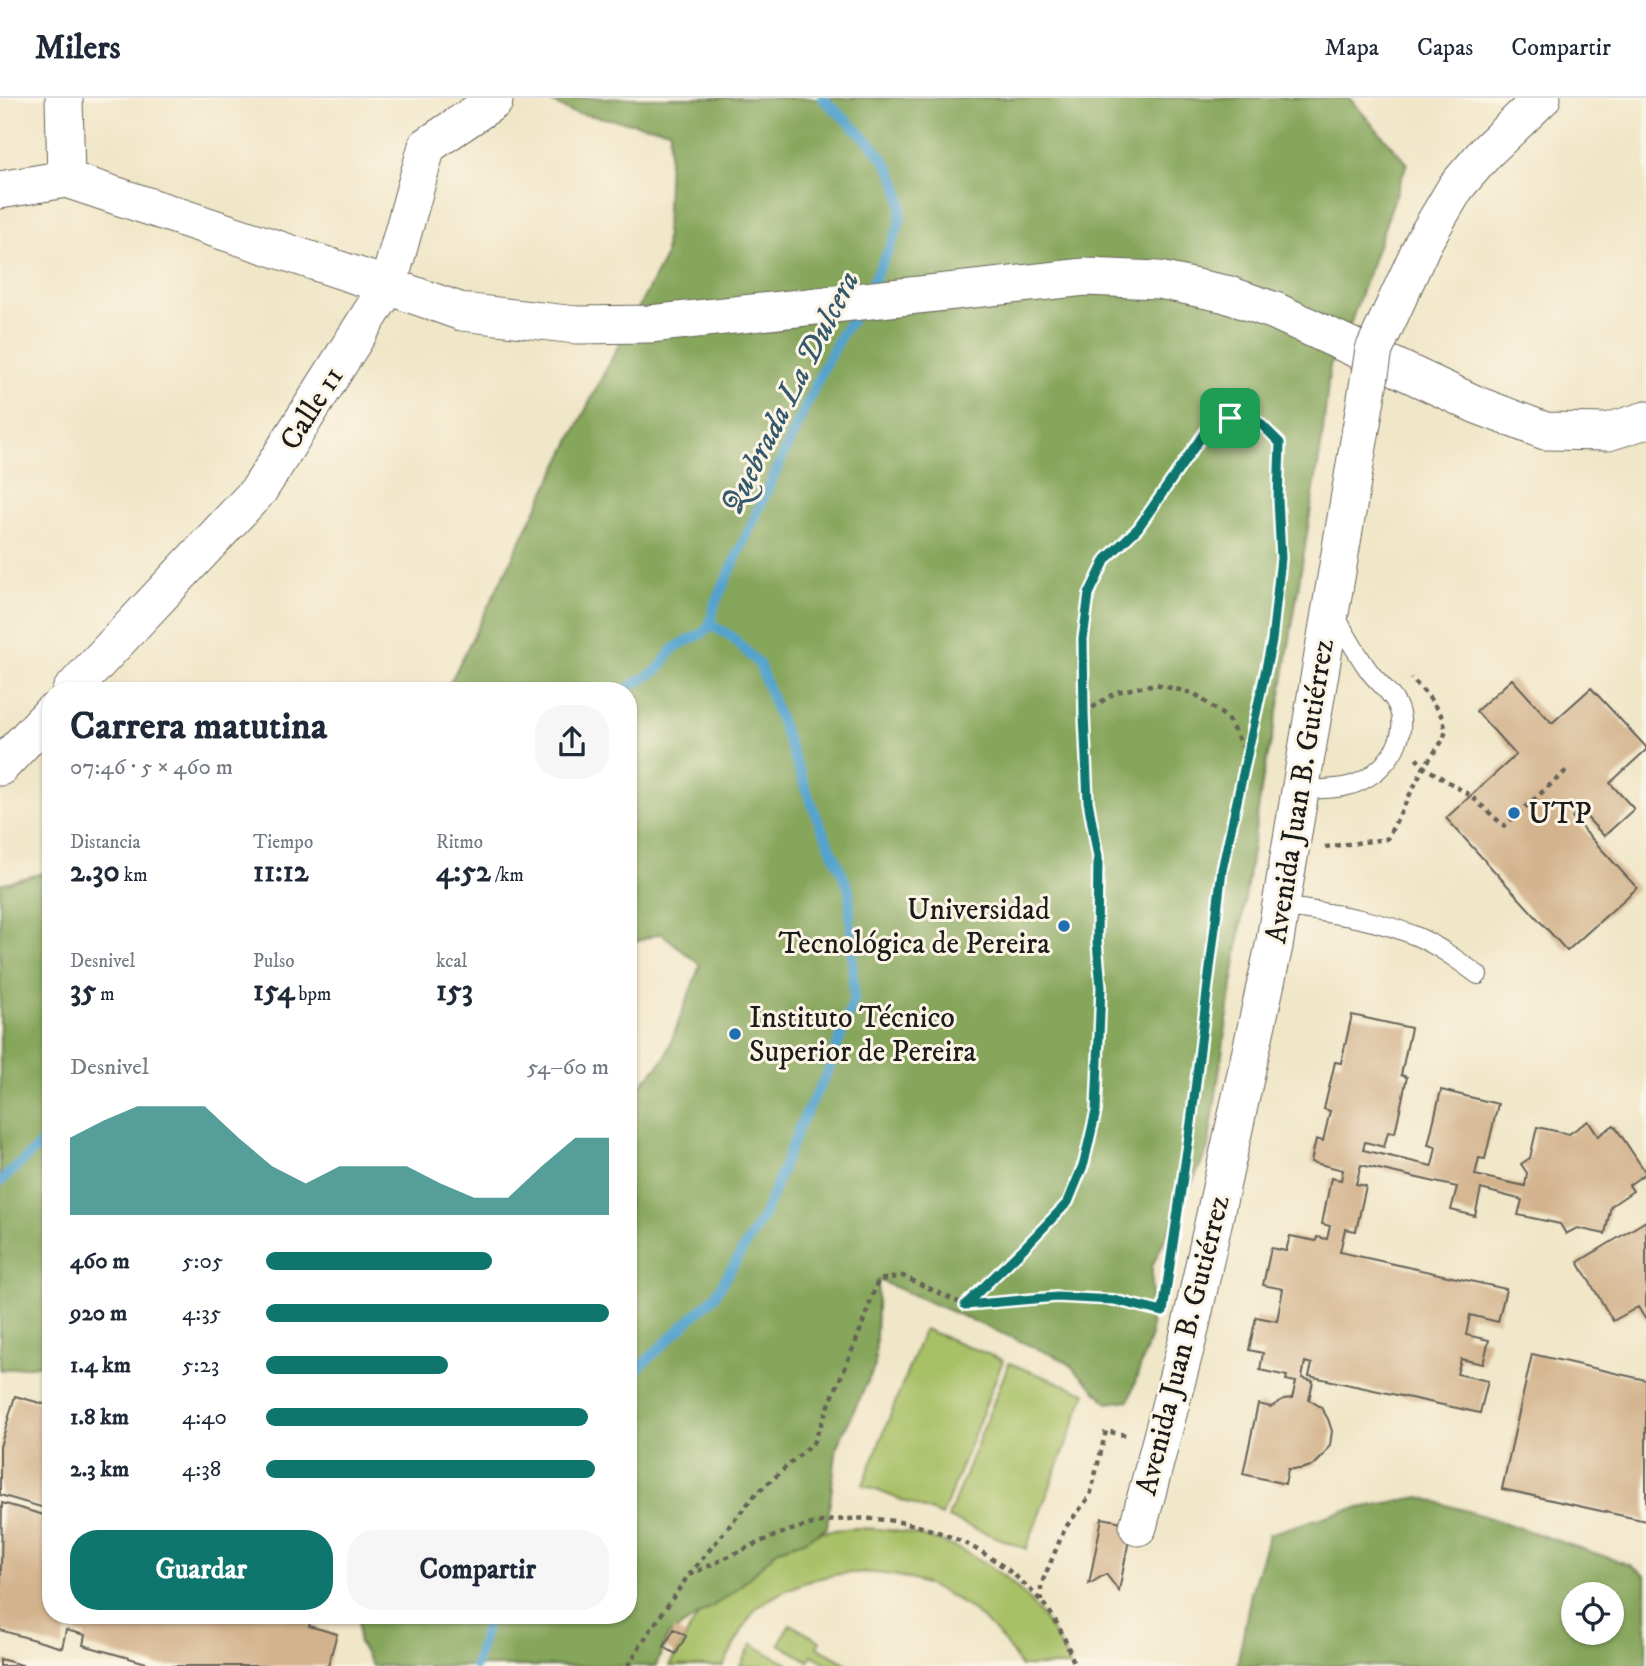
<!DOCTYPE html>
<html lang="es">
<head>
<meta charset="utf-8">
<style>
	:root { --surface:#fff; --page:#f6f6f7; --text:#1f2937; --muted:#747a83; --line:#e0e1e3; --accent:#0f766e }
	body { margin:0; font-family:"IM FELL DW Pica",serif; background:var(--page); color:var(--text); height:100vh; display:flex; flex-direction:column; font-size:26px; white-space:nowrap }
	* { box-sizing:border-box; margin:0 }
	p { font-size:23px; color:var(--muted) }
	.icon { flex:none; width:38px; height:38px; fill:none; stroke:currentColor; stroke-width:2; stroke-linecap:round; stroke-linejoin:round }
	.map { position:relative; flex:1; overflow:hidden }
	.sheet { position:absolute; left:42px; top:584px; width:595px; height:942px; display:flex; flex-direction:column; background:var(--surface); border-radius:28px; box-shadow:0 2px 5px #0004 }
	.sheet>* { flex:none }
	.fabs { position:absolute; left:1561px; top:1484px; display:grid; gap:14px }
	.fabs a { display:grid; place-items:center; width:63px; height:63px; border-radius:50%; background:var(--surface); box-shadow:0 2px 5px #0004; font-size:35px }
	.pin { position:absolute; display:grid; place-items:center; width:60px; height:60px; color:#fff; margin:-30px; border-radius:14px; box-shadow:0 4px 10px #0006 }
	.round { display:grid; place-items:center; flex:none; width:74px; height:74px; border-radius:28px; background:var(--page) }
	.overview { display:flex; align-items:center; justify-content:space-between; height:119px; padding:0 28px }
	h1 { font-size:38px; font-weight:700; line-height:52px }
	.metrics { display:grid; grid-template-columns:repeat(3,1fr); gap:10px; height:119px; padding:7px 28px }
	.metrics div { display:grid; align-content:center }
	.metrics b { font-size:30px; font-weight:700 }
	.metrics small { font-size:19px; font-weight:400 }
	.metrics p { font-size:19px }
	.chart { height:196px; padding:14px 28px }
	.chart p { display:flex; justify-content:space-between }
	.chart svg { width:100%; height:126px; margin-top:7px; fill:var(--accent); opacity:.7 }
	.action { display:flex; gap:14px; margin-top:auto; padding:14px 28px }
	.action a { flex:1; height:80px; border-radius:28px; background:var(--accent); color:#fff; font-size:28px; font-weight:700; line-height:80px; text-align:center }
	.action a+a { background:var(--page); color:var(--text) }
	ul { padding:0 28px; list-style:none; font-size:23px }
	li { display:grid; grid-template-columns:112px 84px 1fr; align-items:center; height:52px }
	li i { height:18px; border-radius:9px; background:var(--accent) }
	header { display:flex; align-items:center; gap:42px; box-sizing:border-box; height:98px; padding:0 35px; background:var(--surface); border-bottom:2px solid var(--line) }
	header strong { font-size:33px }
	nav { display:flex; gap:38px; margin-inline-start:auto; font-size:24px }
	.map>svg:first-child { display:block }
	.green { fill:#a8c066; stroke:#626e41; stroke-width:2 }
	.forest { fill:#86a65b; stroke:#51613c; stroke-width:2; fill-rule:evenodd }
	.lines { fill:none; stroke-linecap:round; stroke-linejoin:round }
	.stream { stroke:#53a3cd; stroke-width:10 }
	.building { fill:#d3b38d }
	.service-casing { stroke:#666358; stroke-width:20 }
	.minor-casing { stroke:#666358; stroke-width:39 }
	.path { stroke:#666358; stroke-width:4.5; stroke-dasharray:5 5; stroke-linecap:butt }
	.service { stroke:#fff; stroke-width:18 }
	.minor { stroke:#fff; stroke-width:37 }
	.minor-bridge-casing { stroke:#666358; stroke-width:39; stroke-linecap:butt }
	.minor-bridge { stroke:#fff; stroke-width:37 }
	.route-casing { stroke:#fff; stroke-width:14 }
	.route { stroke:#0f766e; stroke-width:9 }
	.poi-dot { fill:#1f6fb2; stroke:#fcf5e5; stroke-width:2.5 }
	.labels { text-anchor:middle; stroke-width:6; stroke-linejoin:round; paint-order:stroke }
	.street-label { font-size:30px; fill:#1c1c1c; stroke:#fcf5e5 }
	.poi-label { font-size:30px; fill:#1c1c1c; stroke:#fcf5e5; text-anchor:start }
	.water-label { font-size:32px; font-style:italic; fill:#35596c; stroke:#fcf5e5 }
</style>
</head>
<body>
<header>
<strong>Milers</strong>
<nav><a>Mapa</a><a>Capas</a><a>Compartir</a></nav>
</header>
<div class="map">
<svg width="1646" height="1568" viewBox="0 0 1646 1568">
	<rect width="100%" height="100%" fill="#fcf5e5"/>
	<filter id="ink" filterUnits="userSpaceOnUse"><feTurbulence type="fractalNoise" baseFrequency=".0143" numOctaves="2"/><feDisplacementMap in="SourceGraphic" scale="14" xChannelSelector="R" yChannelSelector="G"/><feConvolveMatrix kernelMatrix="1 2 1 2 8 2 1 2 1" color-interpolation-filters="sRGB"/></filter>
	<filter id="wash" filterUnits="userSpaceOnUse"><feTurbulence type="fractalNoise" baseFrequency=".00686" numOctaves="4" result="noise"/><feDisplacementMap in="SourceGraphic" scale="28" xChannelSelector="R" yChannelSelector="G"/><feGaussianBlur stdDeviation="1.57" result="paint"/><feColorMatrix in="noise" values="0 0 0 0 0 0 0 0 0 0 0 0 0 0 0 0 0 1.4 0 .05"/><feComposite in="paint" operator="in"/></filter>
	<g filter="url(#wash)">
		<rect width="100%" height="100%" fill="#f0e6c8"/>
		<path class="green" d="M924,1231L1003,1262L942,1418L863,1387Z
			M1009,1265L1086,1295L1026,1451L948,1420Z
			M855,1430C955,1431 1030,1476 1070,1568H1020C977,1491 883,1454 801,1486C786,1492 771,1499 758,1509C748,1518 731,1554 723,1568H669L715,1488L794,1441L824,1433Z
			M790,1526L820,1543L817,1549L851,1568H831L812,1557L809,1563L779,1546Z
			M752,1546L791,1568H740Z"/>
		<path class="forest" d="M545,0H1349L1407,65L1351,224L1330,268L1322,342L1280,603L1263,679L1208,1051L1152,1168L1151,1238L1129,1302L1108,1305L1066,1263L878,1182L875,1268L837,1348L827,1429L804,1443L779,1451L734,1494L668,1538L656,1568H372L358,1543L359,1517H628V1002L665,960L700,867L661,835L630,846L628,844V593H436L450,585L599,285L665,159L670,32L570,14Z
			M51,773V1265L0,1272V786Z
			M1420,1399L1487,1419L1630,1467L1646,1478V1568H1237L1251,1495L1269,1436L1342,1413ZM1612,1496V1535H1573V1496Z"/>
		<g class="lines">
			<path class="stream" d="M822,0C856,32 914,73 899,127C891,152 876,172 868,196
				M624,593C634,584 647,580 657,572C664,566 667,555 675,550C698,533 709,544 714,508L823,271L842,235L857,215
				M0,1084L51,1037
				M628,1280L714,1199L764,1117L800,1027L829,971L854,901L849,791L815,715L759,566L731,538L711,527
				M475,1568L489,1517"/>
		</g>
		<g id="blocks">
			<path class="building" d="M1512,581L1552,625L1591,590L1646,649V652L1610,685L1634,711L1604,738L1580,712L1572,719L1637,790L1567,853L1446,720L1516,657L1476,613Z
				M1352,917L1411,930L1401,977L1407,979L1395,1035L1388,1034L1384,1049L1365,1044L1363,1052L1432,1068L1436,1049L1428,1047L1441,992L1498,1006L1485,1061L1479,1060L1475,1077L1525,1088L1527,1075L1521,1066L1530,1060L1537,1029L1569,1036L1588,1023L1598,1038L1614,1027L1646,1075L1629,1087L1633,1093L1611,1108L1605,1136L1577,1130L1566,1136L1560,1126L1518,1117L1522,1102L1481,1091L1475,1118L1451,1112L1457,1089L1361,1067L1356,1086L1366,1088L1356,1133L1345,1131L1340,1154L1506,1191L1498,1224L1470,1217L1466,1237L1489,1242L1483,1266L1461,1261L1457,1276L1488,1283L1480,1315L1309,1278L1312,1266L1305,1264L1302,1280L1313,1283L1309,1302L1321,1309L1328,1321L1332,1333L1330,1347L1323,1358L1314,1367L1301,1371H1288L1285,1386L1243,1376L1258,1306L1271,1309L1284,1301L1292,1300L1296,1284L1286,1282L1287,1278L1260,1272L1263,1255L1249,1252L1256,1219L1277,1223L1283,1191L1263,1187L1271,1150L1286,1153L1290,1138L1316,1143L1317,1139L1327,1141L1330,1128L1322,1126L1331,1080L1341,1082L1343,1072L1311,1064L1316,1041L1323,1043L1330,1013L1324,1011L1335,964L1341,965Z
				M1646,1123V1222L1638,1209L1613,1223L1578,1164Z
				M1532,1256L1646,1282V1423L1502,1391Z
				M15,1298L51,1308V1412L0,1397V1349Z
				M2,1405L51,1419V1517H312L309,1528L337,1536L328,1568H157L83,1547L85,1537L66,1532L62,1550L0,1532Z
				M1102,1420L1132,1426L1119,1493L1106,1476L1089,1486Z
				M674,1531L686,1538L676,1556L664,1549Z
				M0,1561L22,1567L21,1568H0Z"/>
		</g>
	</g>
	<g filter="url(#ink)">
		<use href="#blocks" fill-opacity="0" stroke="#666358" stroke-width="2"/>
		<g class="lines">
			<g class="service-casing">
				<path id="service" d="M1299,692C1315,691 1332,692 1348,688C1381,680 1413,641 1397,607C1391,594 1378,585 1370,574C1356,555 1345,534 1333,514
					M1281,808C1327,815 1375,820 1418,839C1440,849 1459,863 1478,877"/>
			</g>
			<g class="minor-casing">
				<path id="minor" d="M64,0L66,81
					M0,92L66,81L388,188L462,214L576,227L650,226L1085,179L1159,182L1226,196L1275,213L1477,307L1545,333L1608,334L1646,322
					M1424,143L1456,89L1487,53L1542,0
					M71,593L259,392L388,188L427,48L494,3V0
					M0,669L51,615
					M1138,1429L1188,1240L1274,848L1361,331"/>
			</g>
			<path class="path" d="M1084,615L1116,594L1156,586L1195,596L1227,620L1246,654
				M1416,660L1424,669L1471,698L1504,728L1567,672
				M1325,749L1387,741L1424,669L1443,642L1446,632L1441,617L1428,598L1411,580
				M965,1207L1057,1199L1114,1202L1161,1213
				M689,1477C732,1458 771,1435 817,1425C898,1408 986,1441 1040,1502C1057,1520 1067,1545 1075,1568
				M1041,1503V1487L1065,1430L1090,1398L1106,1333L1130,1338
				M628,1568L641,1546L688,1478L755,1397L813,1345L859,1236L878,1182L903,1178L965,1207L1021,1153L1068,1104L1084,1065L1096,1013L1101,889L1097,844L1098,759L1089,703L1084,616L1083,541L1089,496L1106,461L1138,430L1207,331L1230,320L1259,324L1280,345L1278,401L1281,460L1272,543L1222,772L1178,1114"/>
			<use href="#service" class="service"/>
			<use href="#minor" class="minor"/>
			<g class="minor-bridge-casing">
				<path id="minor-bridge" d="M1361,331L1374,252L1424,143"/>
			</g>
			<use href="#minor-bridge" class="minor-bridge"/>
		</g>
	</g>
	<g class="lines" filter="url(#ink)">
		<g class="route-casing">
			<path id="route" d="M1230,320L1259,324L1280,345L1278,401L1281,460L1272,543L1222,772L1191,1025L1163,1214L1114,1202L1057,1199L965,1207L1021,1153L1068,1104L1084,1065L1096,1013L1101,889L1097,844L1098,759L1088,703L1084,616L1083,541L1089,496L1106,461L1138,430L1207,331Z"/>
		</g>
		<use href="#route" class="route"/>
	</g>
	<g class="poi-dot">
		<circle cx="1514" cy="715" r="7"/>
		<circle cx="1064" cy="828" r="7"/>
		<circle cx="735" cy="936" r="7"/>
	</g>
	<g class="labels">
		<g class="street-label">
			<text transform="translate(311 310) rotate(-58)" y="10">Calle 11</text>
			<text transform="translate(1299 693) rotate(-81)" y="10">Avenida Juan B. Gutiérrez</text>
			<text transform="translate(1182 1247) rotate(-76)" y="10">Avenida Juan B. Gutiérrez</text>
		</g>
		<g class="poi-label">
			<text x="1528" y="725">UTP</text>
			<text x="1050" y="821" text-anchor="end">Universidad<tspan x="1050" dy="34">Tecnológica de Pereira</tspan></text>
			<text x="749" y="929">Instituto Técnico<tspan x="749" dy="34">Superior de Pereira</tspan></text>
		</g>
		<g class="water-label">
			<text transform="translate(789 294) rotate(-63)" y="11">Quebrada La Dulcera</text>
		</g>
	</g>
</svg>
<div class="fabs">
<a><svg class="icon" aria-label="locate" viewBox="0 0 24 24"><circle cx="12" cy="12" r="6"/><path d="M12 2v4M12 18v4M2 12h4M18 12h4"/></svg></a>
</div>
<div class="pin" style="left:1230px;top:320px;background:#1e9e55"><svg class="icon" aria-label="arrive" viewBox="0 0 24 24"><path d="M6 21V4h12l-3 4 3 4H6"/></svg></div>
<section class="sheet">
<div class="overview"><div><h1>Carrera matutina</h1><p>07:46 · 5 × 460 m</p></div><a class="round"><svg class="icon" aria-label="share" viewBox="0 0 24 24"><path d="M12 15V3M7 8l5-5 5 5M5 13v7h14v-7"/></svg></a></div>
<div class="metrics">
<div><p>Distancia</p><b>2.30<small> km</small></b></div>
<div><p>Tiempo</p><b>11:12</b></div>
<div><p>Ritmo</p><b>4:52<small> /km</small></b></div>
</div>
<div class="metrics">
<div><p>Desnivel</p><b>35<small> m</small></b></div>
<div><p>Pulso</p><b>154<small> bpm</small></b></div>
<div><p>kcal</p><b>153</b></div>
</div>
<div class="chart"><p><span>Desnivel</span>54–60 m</p>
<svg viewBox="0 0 160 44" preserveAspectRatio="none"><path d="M0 44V17L10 11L20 6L30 6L40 6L50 17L60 27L70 33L80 27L90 27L100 27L110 33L120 38L130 38L140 27L150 17L160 17V44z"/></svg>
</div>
<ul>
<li><b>460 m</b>5:05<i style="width:66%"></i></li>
<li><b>920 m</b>4:35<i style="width:100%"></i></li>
<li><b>1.4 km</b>5:23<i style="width:53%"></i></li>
<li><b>1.8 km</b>4:40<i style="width:94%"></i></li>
<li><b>2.3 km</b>4:38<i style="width:96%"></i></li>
</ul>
<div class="action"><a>Guardar</a><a>Compartir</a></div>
</section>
</div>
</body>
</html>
